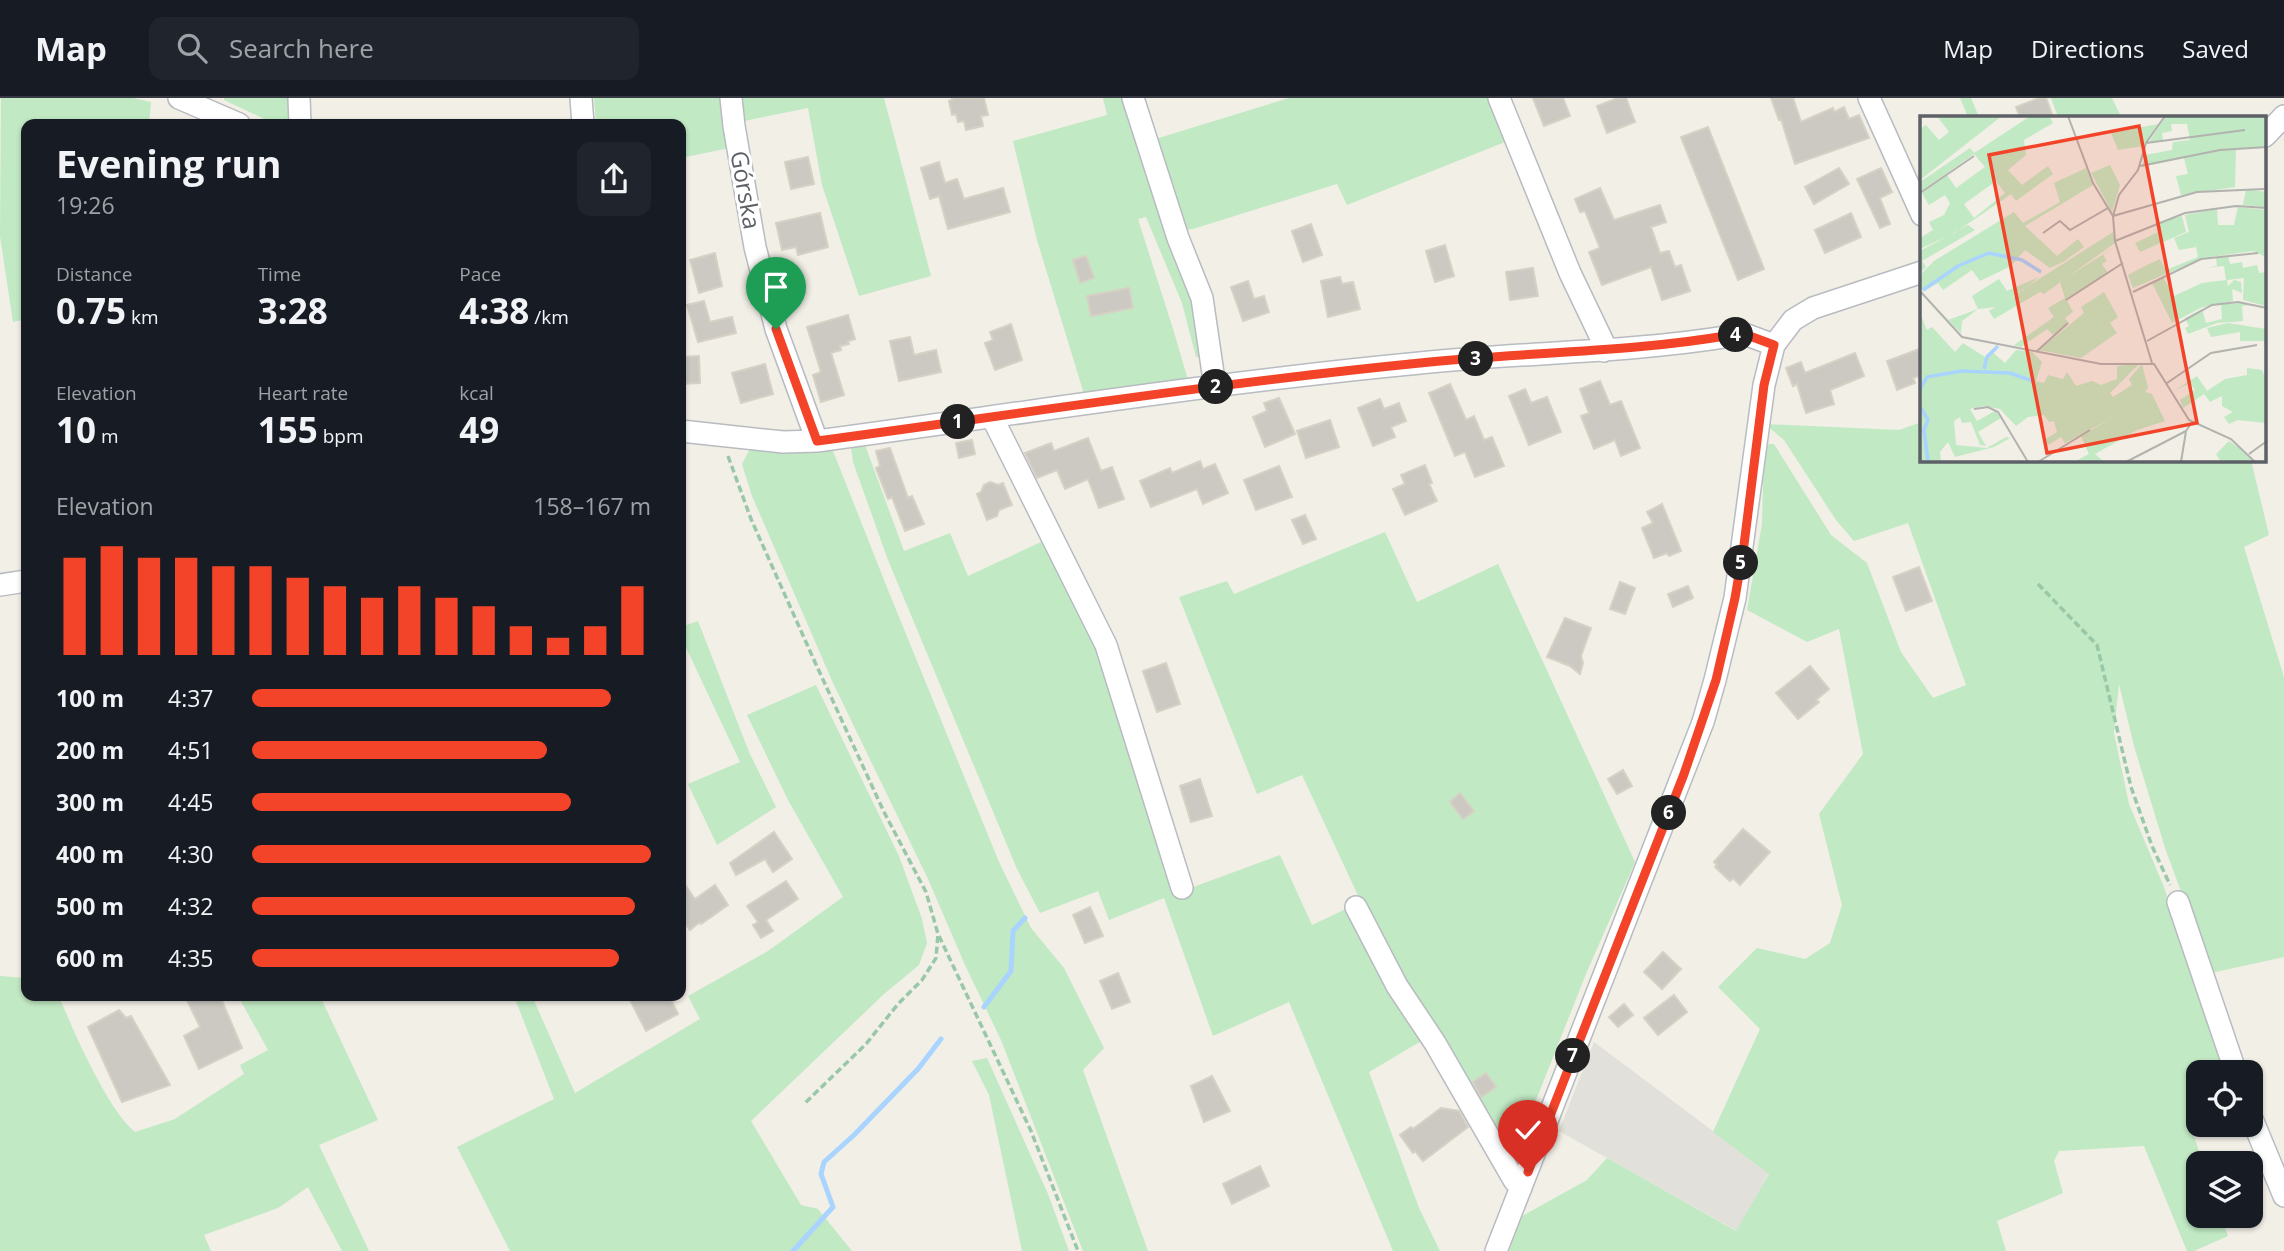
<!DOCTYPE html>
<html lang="en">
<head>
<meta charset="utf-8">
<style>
	:root { --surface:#171b24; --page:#20242c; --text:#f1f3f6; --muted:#9ea1a6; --line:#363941; --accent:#f34429 }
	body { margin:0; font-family:"Open Sans",sans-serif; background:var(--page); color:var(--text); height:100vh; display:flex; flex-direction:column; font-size:26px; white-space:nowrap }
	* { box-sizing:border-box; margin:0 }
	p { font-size:23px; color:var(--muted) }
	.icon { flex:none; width:38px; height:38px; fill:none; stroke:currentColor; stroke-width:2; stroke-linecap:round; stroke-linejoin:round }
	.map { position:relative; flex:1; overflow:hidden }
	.drawer { position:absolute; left:21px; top:21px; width:665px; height:882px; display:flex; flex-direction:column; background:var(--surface); border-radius:14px; box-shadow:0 2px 5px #0004 }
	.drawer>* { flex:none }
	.tools { position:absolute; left:2186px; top:962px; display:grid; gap:14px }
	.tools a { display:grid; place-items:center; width:77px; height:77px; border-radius:14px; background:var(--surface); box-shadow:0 2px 5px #0004; font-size:35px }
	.pin { position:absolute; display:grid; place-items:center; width:60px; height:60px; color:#fff; margin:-72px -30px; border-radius:50% 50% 50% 0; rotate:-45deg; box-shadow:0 0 7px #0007 }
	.pin .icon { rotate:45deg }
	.km { position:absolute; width:35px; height:35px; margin:-18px; border-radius:50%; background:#222; color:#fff; font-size:19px; line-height:35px; text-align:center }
	.round { display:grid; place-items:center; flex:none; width:74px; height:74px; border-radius:14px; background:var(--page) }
	.headline { display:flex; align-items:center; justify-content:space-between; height:119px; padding:0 35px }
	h1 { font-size:38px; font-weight:700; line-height:52px }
	.stats { display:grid; grid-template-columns:repeat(3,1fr); gap:10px; height:119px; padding:7px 35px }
	.stats div { display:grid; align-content:center }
	.stats b { font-size:35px; font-weight:700 }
	.stats small { font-size:19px; font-weight:400 }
	.stats p { font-size:19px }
	.chart { height:196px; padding:14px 35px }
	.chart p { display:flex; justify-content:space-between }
	.chart svg { width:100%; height:126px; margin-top:7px; stroke:var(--accent); stroke-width:6 }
	ul { padding:0 35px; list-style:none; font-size:23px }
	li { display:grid; grid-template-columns:112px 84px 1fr; align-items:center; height:52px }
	li i { height:18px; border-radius:9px; background:var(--accent) }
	header { display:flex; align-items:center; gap:42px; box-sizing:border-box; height:98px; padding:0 35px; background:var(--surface); border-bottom:2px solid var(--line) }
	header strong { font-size:33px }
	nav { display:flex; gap:38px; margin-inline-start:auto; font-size:24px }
	.search { width:490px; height:63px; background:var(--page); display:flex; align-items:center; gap:18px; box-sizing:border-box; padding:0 24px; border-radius:14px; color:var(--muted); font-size:26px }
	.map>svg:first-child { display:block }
	.industrial { fill:#e1e0da }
	.green { fill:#c1e9c3 }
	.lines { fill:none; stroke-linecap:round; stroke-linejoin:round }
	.stream { stroke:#a8d4ff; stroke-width:5 }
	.building { fill:#ccc9c3; stroke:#d6d1c4; stroke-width:2 }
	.minor-casing { stroke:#b8bbc0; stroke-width:24 }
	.path { stroke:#99c8a9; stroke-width:3.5; stroke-dasharray:7 3.5; stroke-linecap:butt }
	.minor { stroke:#fff; stroke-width:21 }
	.route-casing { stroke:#fff; stroke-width:14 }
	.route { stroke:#f34429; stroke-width:9 }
	.labels { text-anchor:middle; stroke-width:6; stroke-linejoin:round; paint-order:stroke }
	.street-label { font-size:24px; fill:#5d6167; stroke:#fff }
	.inset-river { fill:none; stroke:#a8d4ff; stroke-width:3.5 }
	.inset-road { fill:none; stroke:#b2b2af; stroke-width:2 }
	.view { fill:#f34429; fill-opacity:0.15; stroke:#f34429; stroke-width:3.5 }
	.inset-edge { fill:none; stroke:#5d6167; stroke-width:3.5 }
</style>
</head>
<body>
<header>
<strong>Map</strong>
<div class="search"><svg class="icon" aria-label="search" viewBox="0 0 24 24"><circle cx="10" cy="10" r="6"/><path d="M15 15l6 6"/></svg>Search here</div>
<nav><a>Map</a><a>Directions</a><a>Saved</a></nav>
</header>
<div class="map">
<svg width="2284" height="1153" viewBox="0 0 2284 1153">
	<rect width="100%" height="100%" fill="#f1efe6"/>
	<path class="industrial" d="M1594,944L1769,1075L1737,1133L1559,1033Z"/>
	<path class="green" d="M1,0H133L151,4L149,26H26V221L13,224L0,138Z
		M224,0H304V26H275L224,2Z
		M594,0H723L729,50L681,60V26H596Z
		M741,0H884L931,178L859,198L822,87L808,10L744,23Z
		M1103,0H1125L1190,186L1206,258L1196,259L1182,205L1146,119L1138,121L1174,234L1188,282L1084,296L1037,142L1013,43L1107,17Z
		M1289,0H1490L1505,44L1347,107L1337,86L1193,131L1182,132L1149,43Z
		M1960,0H1971L1979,19H1968Z
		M2051,0H2112L2121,19H2058Z
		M1922,324V362H2251L2269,437L2244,449L2284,579V859L2211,875L2165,750L2134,648L2119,586L2114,635L2129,706L2164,789L2193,879L2228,975H2198V1022L2190,1025L2203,1066H2198V1118H2221L2228,1138L2194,1153H2187L2144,1048L2059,1053L2054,1063L2063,1095L1997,1123L2006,1153H1509L1522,1118L1587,1082L1607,1060L1736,1133L1769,1076L1713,1034L1760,931L1718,889L1757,850L1805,861L1830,845L1842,807L1819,716L1863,656L1839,531L1807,544L1747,512L1762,426L1764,346H1774L1831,437L1867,465L1901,554L1933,600L1966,587L1908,425L1854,443L1836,422L1784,342L1765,326L1899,332Z
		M865,347L904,453L950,435L968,478L1043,443L1102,555L1188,791L1280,757L1312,827L1350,809L1423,942L1369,974L1419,1110L1440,1153H1393L1289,904L1213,938L1164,800L1109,822L1098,793L1040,815L1017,771L888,462L853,364L851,349Z
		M751,349L833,353L888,492L999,764L1031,830L1064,870L1104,950L1083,972L1148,1153H1083L1001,942L965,867L928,781L833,585L752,398L742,366Z
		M1385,434L1417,504L1498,466L1635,764L1586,876L1525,1030L1514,1066L1361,804L1302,677L1257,696L1179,499L1227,483L1234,496Z
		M698,523L749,654L776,709L717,747L688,686L740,664L681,539V529Z
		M816,587L899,758L922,821L927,845L919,867L884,896L751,1023L801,1107L818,1111L852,1153H510L457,1049L554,1001L514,898H532L575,995L700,921L688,898L768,853L843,799L788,702L747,617Z
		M0,878L26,880V898H59C72,931 109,1014 135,1034L175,1021L244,976L240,967L268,952L238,898H320L378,1022L319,1047L369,1153H342L308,1089L278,1110L204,1137L211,1153H0Z
		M987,960L1048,1096L1069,1153H1022L989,997L972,963Z"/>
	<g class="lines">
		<path class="stream" d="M984,909L1011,873L1013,833L1025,820
			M793,1153L833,1109L821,1076L824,1064L854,1037L918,971L941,941"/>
	</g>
	<path class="building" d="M952,0H984L988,17L981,18L983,28L966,32L964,23L958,24L956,16L952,17L949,3L952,2Z
		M1533,0H1563L1570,18L1544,28Z
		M1618,0H1626L1635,24L1607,35L1597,8Z
		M1771,0H1793L1801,24L1833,10L1834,14L1844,9L1849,21L1859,17L1869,40L1795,66L1781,21L1779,22Z
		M2039,0H2046L2053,19H2020L2016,9Z
		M1708,29L1764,171L1738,182L1681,39Z
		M808,59L814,86L791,91L785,64Z
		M939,64L945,85L957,81L964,101L1003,90L1010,114L948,131L939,98L930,101L921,70Z
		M1839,70L1849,86L1814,106L1805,89Z
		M1881,70L1892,94L1880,100L1890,126L1880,130L1857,81Z
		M1600,90L1614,122L1660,107L1666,124L1651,129L1660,155L1669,153L1675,169L1681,167L1690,193L1662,202L1651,169L1602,187L1589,154L1600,150L1585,113L1580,114L1575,101Z
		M820,115L828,149L798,157L796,149L782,152L776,125Z
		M1851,115L1861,139L1825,155L1815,132Z
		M1311,126L1322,157L1303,164L1292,133Z
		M1445,147L1454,178L1435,184L1426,153Z
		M715,155L722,188L699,195L690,162Z
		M1086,158L1094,180L1080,185L1073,162Z
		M1533,170L1538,198L1510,202L1506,174Z
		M1340,179L1342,186L1353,184L1360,211L1328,219L1321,183Z
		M1248,183L1254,201L1264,198L1269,214L1243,223L1231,189Z
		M1129,190L1133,210L1091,218L1087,198Z
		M704,203L710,224L732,219L736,235L698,244L687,207Z
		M848,217L855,241L848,243L849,246L840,248L841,252L831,255L844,297L821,304L813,277L821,274L807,229Z
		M1011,226L1022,262L995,272L985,245L993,242L990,234Z
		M910,239L914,257L936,252L941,274L899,283L890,243Z
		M1922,250V277L1913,280L1915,285L1897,292L1887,263Z
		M1855,255L1864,278L1830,292L1834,306L1806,315L1797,286L1793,288L1786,270L1801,264L1805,275Z
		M699,258L700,285L681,286V259Z
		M765,266L773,296L741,305L732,275Z
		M1600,283L1610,307L1621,303L1640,350L1621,358L1615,342L1594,351L1581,318L1589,315L1580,291Z
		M1450,286L1466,322L1474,318L1484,342L1492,339L1504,368L1475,379L1465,354L1455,358L1429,295Z
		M1525,291L1531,305L1547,299L1561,334L1529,347L1509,298Z
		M1279,300L1295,336L1265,349L1253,319L1267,313L1264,305Z
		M1380,301L1384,311L1399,305L1406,323L1391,329L1395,339L1373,348L1358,310Z
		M1330,322L1339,349L1306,360L1297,333Z
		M1088,340L1101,373L1112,369L1124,401L1099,410L1088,381L1065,391L1057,372L1037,380L1025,355L1051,345L1054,353Z
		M972,342L975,356L959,360L956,345Z
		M890,350L908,400L912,398L924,426L905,433L892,399L888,401L876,370L880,368L876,353Z
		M1200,363L1203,371L1215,366L1228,395L1203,406L1197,391L1151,409L1140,383L1170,370L1172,375Z
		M1425,367L1432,385L1429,386L1437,403L1405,417L1393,391L1405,386L1401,377Z
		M1279,368L1292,399L1256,412L1244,382Z
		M990,384L998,387L1003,385L1012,407L999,412L997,418L987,422L977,396L981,394L984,387Z
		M1662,406L1681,453L1669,458L1667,455L1654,460L1642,430L1653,425L1647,414Z
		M1305,417L1316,441L1303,446L1292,422Z
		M1919,469L1932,503L1906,513L1893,479Z
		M1620,484L1635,490L1625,516L1610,511Z
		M1688,488L1693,500L1673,509L1668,496Z
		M1565,520L1591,530L1581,558L1583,565L1580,576L1570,568L1547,559Z
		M1166,565L1180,606L1157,614L1143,573Z
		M1810,568L1829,591L1816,602L1819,604L1798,621L1776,595Z
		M1623,672L1632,688L1617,696L1608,681Z
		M1200,681L1212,718L1191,724L1180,688Z
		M1460,695L1474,713L1463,721L1450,704Z
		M1743,731L1770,754L1740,787L1733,780L1730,783L1715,769L1717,767L1714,764Z
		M774,734L792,761L773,774L765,761L736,777L730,765Z
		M681,781L695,801L715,787L728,807L701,826L700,824L690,832L681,819Z
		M786,783L798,801L766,822L773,833L761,840L753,827L758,824L747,808Z
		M1090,809L1103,838L1085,845L1073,817Z
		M1663,854L1681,871L1662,891L1644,874Z
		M1118,875L1130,904L1112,911L1100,883Z
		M1674,897L1687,914L1658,937L1644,920Z
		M185,898H220L242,950L199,971L184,938L200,929Z
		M628,898H669L678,916L646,933Z
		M1624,906L1633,917L1618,929L1609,919Z
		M119,912L126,920L131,918L170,987L122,1004L88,929Z
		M1486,975L1496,989L1481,999L1473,984Z
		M1212,978L1230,1013L1204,1024L1191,988Z
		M1441,1010L1459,1013L1468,1029L1423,1063L1415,1053L1413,1055L1400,1037L1411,1029L1413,1031Z
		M1260,1068L1269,1088L1232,1106L1223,1086Z"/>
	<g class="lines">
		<g class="minor-casing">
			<path id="minor" d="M179,0L239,26
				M299,0L300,26
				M581,0L583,26
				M731,0L734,28L755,149L776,231L817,343
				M1133,0L1178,140L1202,200L1215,289
				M1499,0L1570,175L1603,244L1604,253
				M1869,0L1922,117
				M2265,38L2284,18
				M992,319L1106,547L1182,790
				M681,333L783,344L817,343C1018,316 1218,284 1420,265C1524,254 1628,255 1731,238L1747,237L1774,247
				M0,487L26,483
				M2178,804L2236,975
				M1356,809L1397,888L1435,945L1514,1082L1521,1090
				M2250,1016L2284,1098
				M1496,1153L1703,624L1715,582L1735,500L1764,287L1774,247L1793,222L1813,210L1922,174"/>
		</g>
		<path class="path" d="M728,358L751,421L814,562L884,714L926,794L938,836L936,860L922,882L898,906L866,946L805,1005
			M2038,486L2097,547L2131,689L2152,748L2170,787
			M939,838L1031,1033L1078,1153"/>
		<use href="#minor" class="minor"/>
	</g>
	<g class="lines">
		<g class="route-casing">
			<path id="route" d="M776,231L817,343C1018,316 1218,285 1420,265C1524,254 1628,255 1731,237H1747L1774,247L1764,287L1744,447L1735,500L1716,582L1684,676L1528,1074"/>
		</g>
		<use href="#route" class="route"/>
	</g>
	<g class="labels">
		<g class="street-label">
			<text transform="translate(745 92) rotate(80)" y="8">Górska</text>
		</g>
	</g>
	<g transform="translate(1920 18)">
		<rect width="346" height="346" fill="#f1efe6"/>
		<path d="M17,0H82L0,64V13L6,9L19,24L29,16ZM129,0L133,7L104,24L106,39L88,54L102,69L128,50L133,58L96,85L91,78L36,116L0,133V122L13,114L9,106L24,99L30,87L25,79L9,89L2,77L27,59L36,72L65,51L54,38L0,76V66L50,32L54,37L109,1ZM76,65L85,77L54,102L44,88ZM246,0H346V32L316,33L315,71L261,79L256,60L268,58L264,42L222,51L225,39L252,34L253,26L270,24L267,8H251L252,15L242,17L243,25L229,26ZM238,8L223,30L198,34L191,17ZM190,49L200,69L192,96L171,57ZM166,52L173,69L105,110L137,140L158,123L164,131L143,146L130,152L105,134L91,150L60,165L52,154L23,174L18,167L4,175L0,171V159L14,145L94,96L103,107L140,86L134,67ZM326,73L346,76V91L323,89ZM318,91L346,94V141L333,135L283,142L213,172L208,159L227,149L240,143L246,154L278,141L276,131L259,134L254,122L269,116L265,99L297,93L298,109H314ZM262,100L266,116L220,136L215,127L238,116L235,107ZM48,109L55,114L2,145L6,151L0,157V135ZM193,116L195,127L124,178L120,176L74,203L69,195ZM196,130L183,139L187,145L182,148L188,157L146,183L153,196L145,202L148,206L133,219L127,213L101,231L94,229L134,201L128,192L145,182L140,166ZM308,140L310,148L322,146L323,152L337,149L339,157L346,156V190L323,184L324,162L307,164L308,170L314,164L321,166L322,177L312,173L313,185L280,192L252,207L232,167L243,161L254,180L282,167L306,164L304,150L285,152L297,150L296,142ZM119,161L103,174L75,191L58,193L42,205L41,217L28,204L58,193L52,180L79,163L87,175ZM184,176L198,201L190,207L197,217L161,242L119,234L164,197L161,191ZM322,187L333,189L322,190L323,205L297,207L268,218L265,212L269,210L265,202L282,193L286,207L302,203L301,188ZM0,197L7,214L12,211L35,236L43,227L65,241L71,235L85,247L96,234L112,236L122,246L116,265L124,267L128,259L143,263L147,256L156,270L172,265L181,269L197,263V250L219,248L190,277L193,281L212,269L209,263L222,248L228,272L225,276L232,278L245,305L217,314L175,338L184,346H154L169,338L161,320L194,301L145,327L141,321L128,329L124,324L137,316L134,305L129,306L124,299L108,301L96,310L80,293L64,290L50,293L57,305L75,295L81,302L58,316L66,330L60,329L51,306L42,307L40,301L34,305L36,329L67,332L86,321L90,322L74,331L35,341L28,326L20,336L21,346H0ZM308,207L346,213V225H320V216L291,221L287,212ZM327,252L342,254L346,264V307L318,304L309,308L304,301L313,296L302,290V280L290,286L284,278L263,292L260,284L275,274L270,267L254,275L277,260L287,275L305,263L327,259ZM309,325L321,333L333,346H301L296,338Z" fill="#c1e9c3" fill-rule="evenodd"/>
		<path class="inset-river" d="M3,174L38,150L69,137L102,144L121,156M64,253L67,241L78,230M0,273L7,261L41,255L90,257L113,265M0,291L8,304L4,314L8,346"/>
		<path class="inset-road" d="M148,0L173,67L193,100L277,76L344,73M226,27L325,14M220,50L300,34L347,31M0,77L54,40M123,117L140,105L150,114L188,92M195,125L265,97L316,90L347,92M0,175L42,221L181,248H234L269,304L311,323L335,346M213,176L281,143L338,137M146,184L203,147M227,225L292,189L318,186L347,192M116,236L148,207M232,247L195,125L193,100L199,79L218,54L226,27L245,0M247,267L291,237L337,229M54,293L68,291L78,296L108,346M329,338L347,325M118,346L170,314M206,346L266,315M261,346L266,315L272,306"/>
		<path class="view" d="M219,10L277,307L127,337L69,39Z"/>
		<rect width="346" height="346" class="inset-edge"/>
	</g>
</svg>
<div class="tools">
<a><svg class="icon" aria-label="locate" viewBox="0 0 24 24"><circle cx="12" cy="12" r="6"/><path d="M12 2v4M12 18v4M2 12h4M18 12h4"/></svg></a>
<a><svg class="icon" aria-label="layers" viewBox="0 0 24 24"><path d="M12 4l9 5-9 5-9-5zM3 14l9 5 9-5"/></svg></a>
</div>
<div class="pin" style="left:776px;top:231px;background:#1e9e55"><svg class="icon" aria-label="arrive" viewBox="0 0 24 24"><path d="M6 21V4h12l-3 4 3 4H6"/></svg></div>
<div class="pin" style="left:1528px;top:1074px;background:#d93025"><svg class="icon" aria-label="check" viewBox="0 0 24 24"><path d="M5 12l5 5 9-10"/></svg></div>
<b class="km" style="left:958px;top:324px">1</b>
<b class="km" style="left:1216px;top:289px">2</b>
<b class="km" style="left:1476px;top:261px">3</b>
<b class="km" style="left:1736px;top:237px">4</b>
<b class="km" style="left:1741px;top:465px">5</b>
<b class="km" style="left:1669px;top:715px">6</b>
<b class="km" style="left:1573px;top:958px">7</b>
<section class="drawer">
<div class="headline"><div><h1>Evening run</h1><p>19:26</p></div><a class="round"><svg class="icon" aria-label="share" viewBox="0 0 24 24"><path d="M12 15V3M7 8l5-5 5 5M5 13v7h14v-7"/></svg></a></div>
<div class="stats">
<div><p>Distance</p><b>0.75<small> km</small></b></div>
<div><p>Time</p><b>3:28</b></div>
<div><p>Pace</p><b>4:38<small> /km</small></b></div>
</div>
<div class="stats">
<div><p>Elevation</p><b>10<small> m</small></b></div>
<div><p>Heart rate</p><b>155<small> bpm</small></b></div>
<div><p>kcal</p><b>49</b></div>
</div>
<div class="chart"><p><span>Elevation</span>158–167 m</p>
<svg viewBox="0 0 160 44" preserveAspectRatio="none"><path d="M5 44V10M15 44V6M25 44V10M35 44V10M45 44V13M55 44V13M65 44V17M75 44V20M85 44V24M95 44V20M105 44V24M115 44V27M125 44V34M135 44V38M145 44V34M155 44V20"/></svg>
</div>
<ul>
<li><b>100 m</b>4:37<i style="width:90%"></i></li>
<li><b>200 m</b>4:51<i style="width:74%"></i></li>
<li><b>300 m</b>4:45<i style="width:80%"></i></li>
<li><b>400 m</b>4:30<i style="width:100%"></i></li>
<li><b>500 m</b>4:32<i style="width:96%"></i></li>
<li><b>600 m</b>4:35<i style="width:92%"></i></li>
</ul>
</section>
</div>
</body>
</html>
